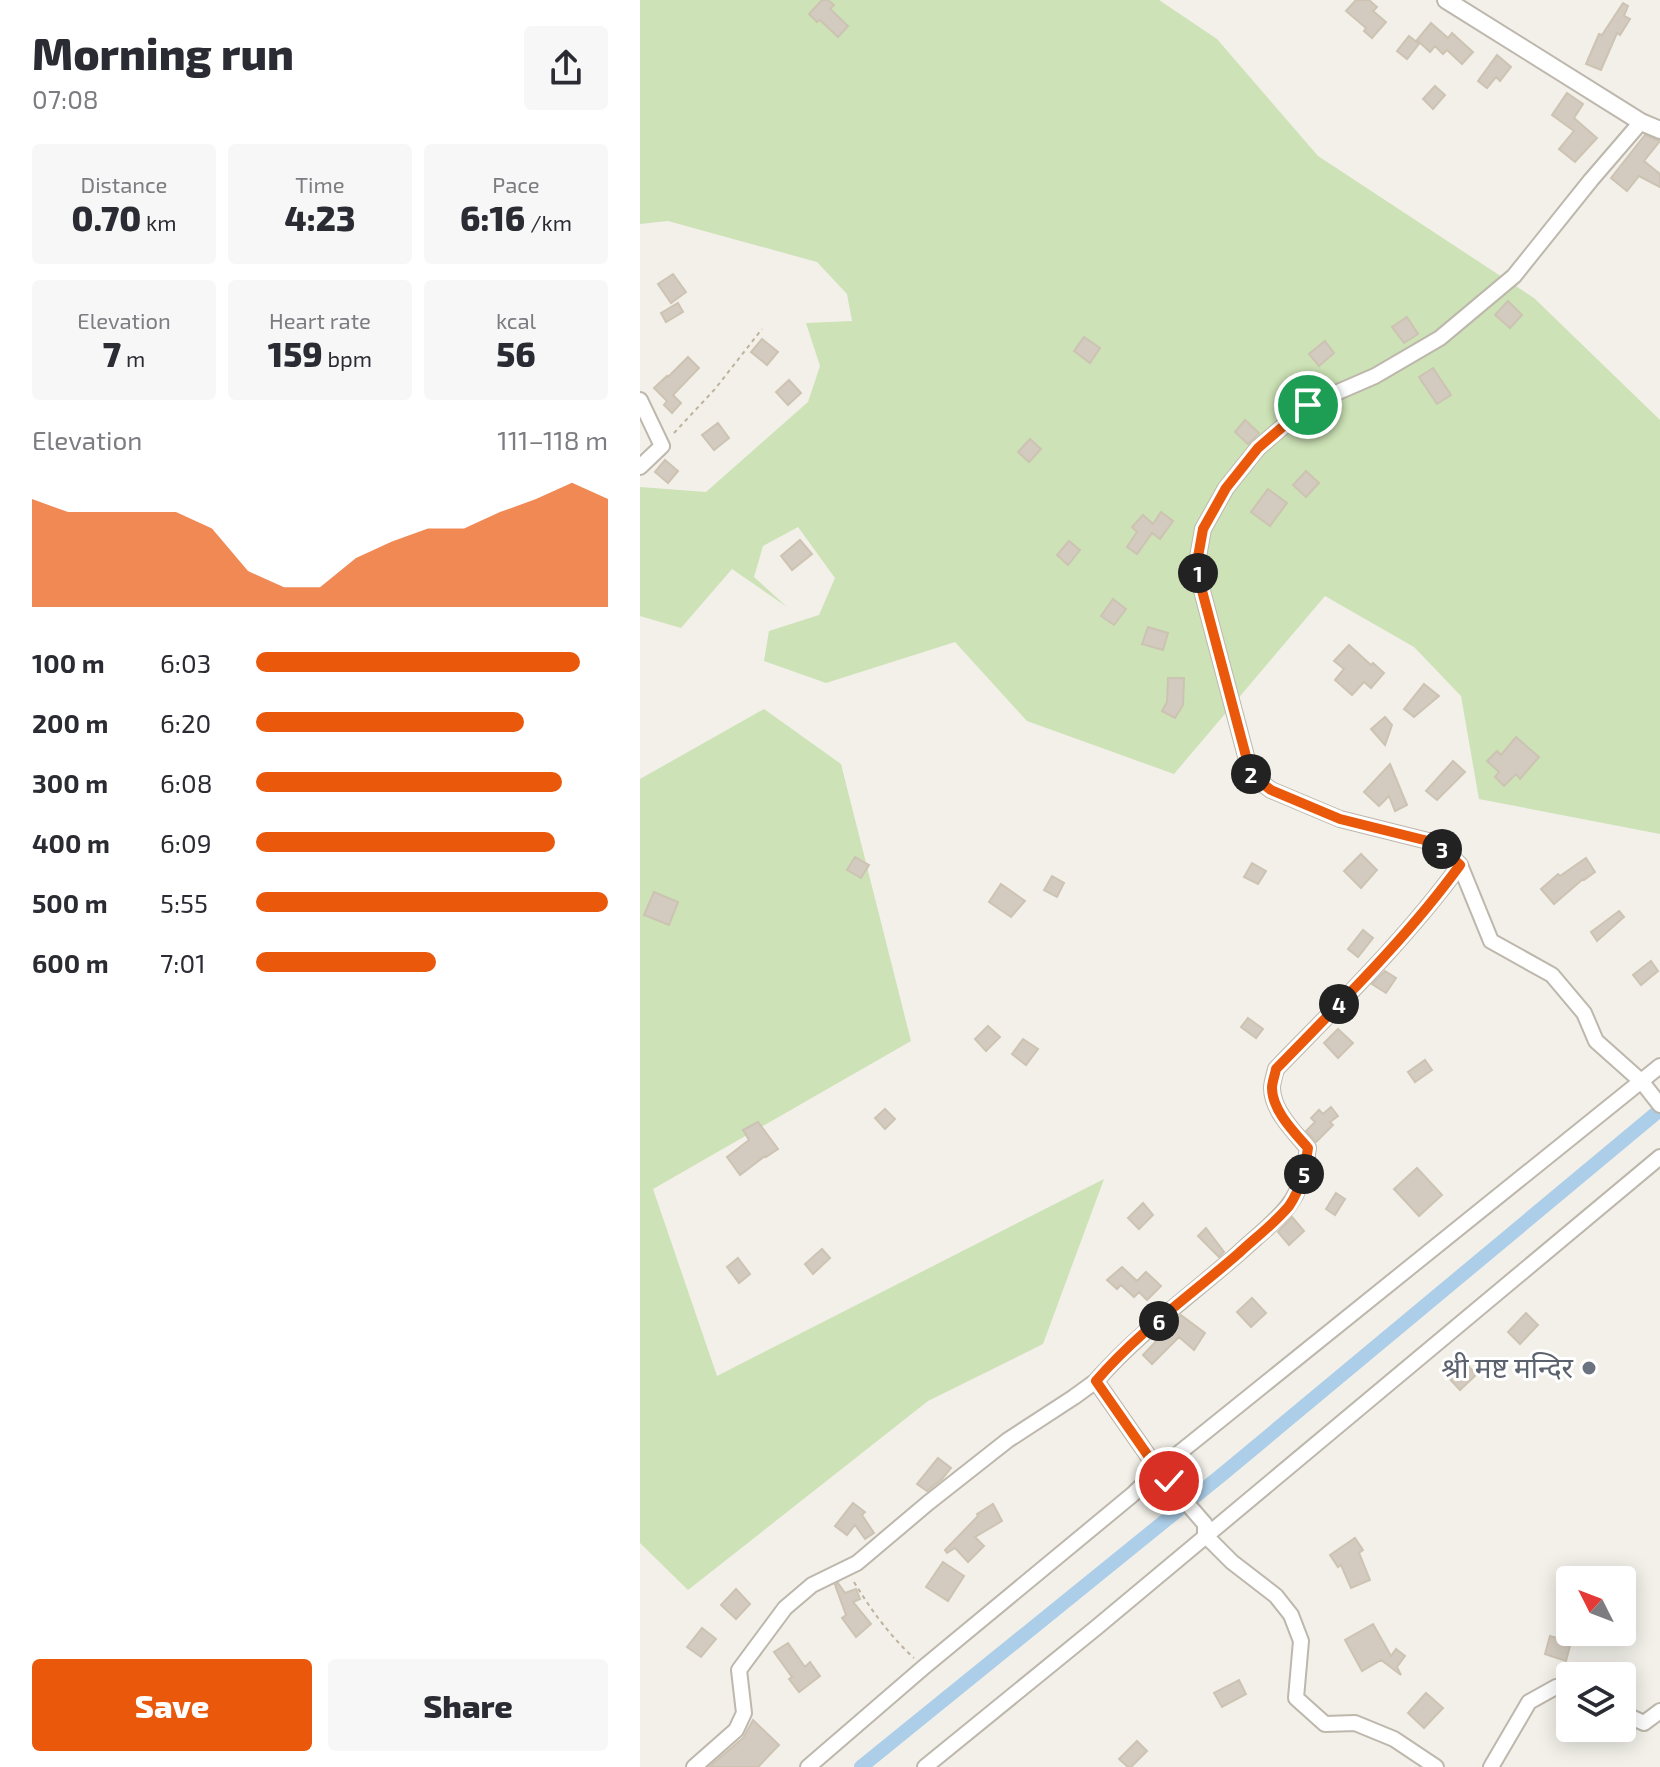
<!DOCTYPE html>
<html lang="en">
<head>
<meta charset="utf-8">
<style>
	:root { --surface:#fff; --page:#f7f7f7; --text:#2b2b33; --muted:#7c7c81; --accent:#ea580c }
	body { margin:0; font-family:"Exo 2","Noto Sans Devanagari",sans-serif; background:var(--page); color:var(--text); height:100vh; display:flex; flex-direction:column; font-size:30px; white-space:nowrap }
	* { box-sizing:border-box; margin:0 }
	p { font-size:26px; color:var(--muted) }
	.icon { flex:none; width:44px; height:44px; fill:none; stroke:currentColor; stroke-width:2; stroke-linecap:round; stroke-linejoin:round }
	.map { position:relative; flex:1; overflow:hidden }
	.panel { display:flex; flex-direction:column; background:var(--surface); width:640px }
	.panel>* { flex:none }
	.needle { width:52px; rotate:312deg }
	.fabs { position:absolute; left:916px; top:1566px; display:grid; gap:16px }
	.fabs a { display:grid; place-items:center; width:80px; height:80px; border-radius:8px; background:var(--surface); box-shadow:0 4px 20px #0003; font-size:40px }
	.pin { position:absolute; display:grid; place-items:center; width:68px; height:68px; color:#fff; margin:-34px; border:4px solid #fff; border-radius:50%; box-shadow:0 2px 8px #0007 }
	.km { position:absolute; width:40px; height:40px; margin:-20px; border-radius:50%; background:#222; color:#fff; font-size:22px; line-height:40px; text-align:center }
	.round { display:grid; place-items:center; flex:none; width:84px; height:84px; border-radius:8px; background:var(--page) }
	.head { display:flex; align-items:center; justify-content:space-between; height:136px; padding:0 32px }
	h1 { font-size:44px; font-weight:800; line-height:60px }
	.stats { display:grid; grid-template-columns:repeat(3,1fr); gap:12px; height:136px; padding:8px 32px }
	.stats div { display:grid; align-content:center; border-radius:8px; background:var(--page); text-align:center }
	.stats b { font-size:34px; font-weight:800 }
	.stats small { font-size:22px; font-weight:400 }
	.stats p { font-size:22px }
	.chart { height:224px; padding:16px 32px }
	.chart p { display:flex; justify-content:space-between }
	.chart svg { width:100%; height:144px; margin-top:8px; fill:var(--accent); opacity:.7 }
	.cta { display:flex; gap:16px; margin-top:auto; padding:16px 32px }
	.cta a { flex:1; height:92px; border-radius:8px; background:var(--accent); color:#fff; font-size:32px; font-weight:800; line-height:92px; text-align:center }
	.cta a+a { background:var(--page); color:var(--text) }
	ul { padding:0 32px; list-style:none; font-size:26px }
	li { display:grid; grid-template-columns:128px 96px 1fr; align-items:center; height:60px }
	li i { height:20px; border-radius:10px; background:var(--accent) }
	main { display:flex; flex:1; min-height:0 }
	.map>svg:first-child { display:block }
	.green { fill:#cde2b6 }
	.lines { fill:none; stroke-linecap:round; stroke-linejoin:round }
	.canal { stroke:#accee8; stroke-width:14 }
	.building { fill:#d3cbbf; stroke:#cdc3b3; stroke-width:2 }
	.minor-casing { stroke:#bdb7ac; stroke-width:18 }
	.tertiary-casing { stroke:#bdb7ac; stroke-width:20 }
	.path { stroke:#bdb39f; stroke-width:2; stroke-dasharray:4 4; stroke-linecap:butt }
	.minor { stroke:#fff; stroke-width:14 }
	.tertiary { stroke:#fff; stroke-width:16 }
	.route-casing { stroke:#fff; stroke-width:16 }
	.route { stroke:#ea580c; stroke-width:10 }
	.worship-dot { fill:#6b7280; stroke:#fff; stroke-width:3 }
	.labels { text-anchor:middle; stroke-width:6; stroke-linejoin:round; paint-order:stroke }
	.worship-label { font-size:28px; fill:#5b616d; stroke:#fff; text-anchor:end }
</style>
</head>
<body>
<main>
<section class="panel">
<div class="head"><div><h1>Morning run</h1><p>07:08</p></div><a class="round"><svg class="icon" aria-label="share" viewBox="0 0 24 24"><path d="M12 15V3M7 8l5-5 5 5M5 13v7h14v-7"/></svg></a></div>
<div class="stats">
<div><p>Distance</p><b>0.70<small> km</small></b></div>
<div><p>Time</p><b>4:23</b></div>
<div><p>Pace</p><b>6:16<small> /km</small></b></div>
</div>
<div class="stats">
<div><p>Elevation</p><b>7<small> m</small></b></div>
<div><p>Heart rate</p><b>159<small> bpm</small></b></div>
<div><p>kcal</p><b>56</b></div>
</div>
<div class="chart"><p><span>Elevation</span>111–118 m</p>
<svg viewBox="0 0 160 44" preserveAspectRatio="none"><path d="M0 44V11L10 15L20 15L30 15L40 15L50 20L60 33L70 38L80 38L90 29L100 24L110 20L120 20L130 15L140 11L150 6L160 11V44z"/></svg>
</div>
<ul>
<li><b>100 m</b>6:03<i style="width:92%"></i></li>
<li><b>200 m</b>6:20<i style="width:76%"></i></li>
<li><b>300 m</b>6:08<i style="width:87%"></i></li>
<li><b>400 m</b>6:09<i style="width:85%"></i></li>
<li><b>500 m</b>5:55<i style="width:100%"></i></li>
<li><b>600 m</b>7:01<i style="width:51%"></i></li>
</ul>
<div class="cta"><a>Save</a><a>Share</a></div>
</section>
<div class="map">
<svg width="1020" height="1767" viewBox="0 0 1020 1767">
	<rect width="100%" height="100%" fill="#f2f0e9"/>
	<path class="green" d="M0,0H519L577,39L678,156L894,298L1020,420V834L839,799L821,696L774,647L685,596L534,774L387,721L315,642L186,683L124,661L129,631L179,615L195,578L158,527L123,546L114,577L147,607L92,569L41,628L0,616V487L66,492L168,402L180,366L166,323L212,321L207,294L177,262L28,221L0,224Z
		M124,709L201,764L271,1041L13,1189L77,1376L464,1179L403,1344L288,1401L48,1590L0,1543V779Z"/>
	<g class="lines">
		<path class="canal" d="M221,1767L584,1473L1020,1110"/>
	</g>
	<path class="building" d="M182,0H188L194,5L190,9L208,26L198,37L180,20L177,22L169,14Z
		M716,0H729L737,7L733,11L746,22L732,38L724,31L726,28L706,11Z
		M983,3L988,6L984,16L990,19L980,35L977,33L961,70L946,64L959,34L962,35Z
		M791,23L808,38L812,33L833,52L822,64L807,50L803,54L795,46L790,52L777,40Z
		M769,36L779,44L767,59L757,51Z
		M857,55L871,67L860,81L856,77L847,88L838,81Z
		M795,86L805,95L793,109L783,99Z
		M927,93L943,104L934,118L957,138L935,162L919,149L934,131L912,115Z
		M1005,135L1020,141L1004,161L1020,174V187L999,176L987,191L971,178Z
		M33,274L46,292L31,303L18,284Z
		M868,301L882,315L870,328L855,315Z
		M38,303L43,312L26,322L21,313Z
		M767,317L778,334L764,343L752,327Z
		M444,337L460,348L450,363L434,351Z
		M122,339L138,352L127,365L111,352Z
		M685,341L694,353L679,366L669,354Z
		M48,357L59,368L33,395L41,403L32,413L24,405L27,401L14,388L27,376L28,377Z
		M793,368L811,395L797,404L779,377Z
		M149,380L161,393L148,405L136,392Z
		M605,420L619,433L608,444L595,432Z
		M78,423L89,438L74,450L62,435Z
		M390,439L401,449L389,462L378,452Z
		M25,460L38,471L28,483L15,472Z
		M666,471L679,483L666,497L653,485Z
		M628,489L647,503L630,526L611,512Z
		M521,512L533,521L520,539L512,533L497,554L487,547L497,532L492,527L503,515L513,524Z
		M160,540L172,554L152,570L141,556Z
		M429,541L440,550L428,565L417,555Z
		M473,599L486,609L474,625L461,616Z
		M508,627L528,633L523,650L502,644Z
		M709,645L731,665L733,663L744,673L731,688L724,682L712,695L695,680L704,669L694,661Z
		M528,678H544L543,705L535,718L522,711L527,702Z
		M784,684L799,696L774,717L764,709Z
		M745,717L752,725L745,745L731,729Z
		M876,737L899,757L880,779L876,774L864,786L855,777L859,772L847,761L857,751L861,755Z
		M813,761L825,772L797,800L786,791Z
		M750,764L767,805L755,811L749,796L739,806L724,792Z
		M721,854L737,870L721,888L704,871Z
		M215,857L229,865L221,878L207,870Z
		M946,858L955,872L944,880L943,879L914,904L901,889L918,874L920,876Z
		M612,863L626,871L618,884L604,877Z
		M412,876L424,883L417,897L404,890Z
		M361,884L385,901L371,917L349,902Z
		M14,892L38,902L29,925L4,915Z
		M979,911L984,917L957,941L951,932Z
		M723,930L733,938L718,957L708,949Z
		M1011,961L1018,971L1001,985L993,975Z
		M745,971L756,978L746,993L732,984Z
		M608,1018L623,1029L616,1038L601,1027Z
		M348,1026L360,1037L346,1051L335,1039Z
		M698,1029L713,1043L698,1058L684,1043Z
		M383,1039L398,1049L386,1065L372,1054Z
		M785,1060L792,1070L775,1082L768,1072Z
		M691,1107L698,1116L690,1122L693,1125L676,1142L666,1131L675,1122L671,1118L679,1110L683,1114Z
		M245,1109L255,1119L245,1129L235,1118Z
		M118,1122L138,1149L126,1157L125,1156L100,1175L87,1157L109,1140L103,1130Z
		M777,1168L802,1195L779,1216L754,1189Z
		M696,1193L705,1199L695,1215L686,1209Z
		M503,1203L513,1215L499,1229L488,1218Z
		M652,1217L664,1231L649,1245L638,1232Z
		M566,1228L584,1252L579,1257L558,1236Z
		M182,1249L190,1258L173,1274L165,1264Z
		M98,1258L110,1274L99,1283L87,1267Z
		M482,1267L497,1281L506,1272L521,1286L507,1300L499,1292L494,1297L481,1285L477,1289L467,1280Z
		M612,1298L626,1313L611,1327L597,1312Z
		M886,1313L898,1325L880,1344L868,1332Z
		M541,1315L565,1333L554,1350L539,1337L512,1364L503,1355Z
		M825,1362L836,1375L820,1390L808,1377Z
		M298,1458L311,1468L302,1479L287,1491L277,1484Z
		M213,1503L225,1512L222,1515L234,1533L225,1539L215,1525L207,1535L195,1526Z
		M353,1504L362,1521L335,1537L344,1546L328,1562L315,1548L307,1553L305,1550L338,1516L337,1514Z
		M715,1538L723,1550L719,1553L730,1580L711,1588L701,1565L698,1567L690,1555Z
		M303,1562L324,1576L308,1601L286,1587Z
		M198,1583L205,1593L216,1589L220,1599L213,1602L231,1624L216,1637L202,1618L206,1615L195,1585Z
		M96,1589L110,1604L96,1619L81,1605Z
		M733,1624L751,1656L756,1649L765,1656L757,1667L761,1675L741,1660L722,1671L705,1640Z
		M62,1628L76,1639L61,1657L47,1647Z
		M910,1636L931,1642L926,1661L905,1654Z
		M148,1643L165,1667L170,1662L180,1676L159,1692L149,1679L152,1677L134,1652Z
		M599,1680L606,1694L582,1707L574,1693Z
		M786,1693L803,1708L784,1728L768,1713Z
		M113,1720L139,1745L118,1767H69L103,1738Z
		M497,1741L507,1751L491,1767H488L479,1759Z"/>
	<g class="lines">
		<g class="minor-casing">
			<path id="minor" d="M1001,122L951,180L874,276L800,338L735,376L668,405L618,448L586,488L563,529L556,568L611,775L631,790L700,819L796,843L820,865L851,941L912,975L944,1013L956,1041L1002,1082L1020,1105
				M0,400L22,446L0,467
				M982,1713L1004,1723L1020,1711
				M54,1767L96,1730L104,1713L99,1670L145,1608L172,1585L217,1563L288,1503L368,1440L434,1397L456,1381
				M168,1767L284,1667L492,1495L518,1470L1020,1066
				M285,1767L457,1627L1020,1157
				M796,1767L754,1739L715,1723L685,1724L656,1698L661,1641L651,1615L636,1596L592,1562L565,1535V1524L518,1470L456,1381C498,1333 551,1295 599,1253C615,1238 635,1223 648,1206C661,1190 665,1168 668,1148C654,1132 632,1110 632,1088C632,1082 635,1074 636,1069C700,1003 766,939 820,865
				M851,1767L889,1702L916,1687L930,1693"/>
		</g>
		<g class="tertiary-casing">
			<path id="tertiary" d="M806,0L1001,122L1020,130"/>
		</g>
		<path class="path" d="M34,433L75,389L122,329
			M214,1582C231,1610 250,1636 274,1658"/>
		<use href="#minor" class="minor"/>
		<use href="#tertiary" class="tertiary"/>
	</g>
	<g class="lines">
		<g class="route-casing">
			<path id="route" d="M529,1481L518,1470L456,1381C498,1332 551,1295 599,1253C615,1238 635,1223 649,1206C661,1189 665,1168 668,1148C654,1132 632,1110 632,1088C632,1082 635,1075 636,1069C700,1003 766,939 820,865L796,843L700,819L631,790L611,775L556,568L563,529L586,488L618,448L668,405"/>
		</g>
		<use href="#route" class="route"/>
	</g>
	<circle class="worship-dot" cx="949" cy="1368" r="8"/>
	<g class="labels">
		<g class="worship-label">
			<text x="933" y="1378">श्री मष्ट मन्दिर</text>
		</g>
	</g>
</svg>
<div class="fabs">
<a><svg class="needle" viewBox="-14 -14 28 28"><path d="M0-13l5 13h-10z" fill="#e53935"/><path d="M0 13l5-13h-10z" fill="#7c7c81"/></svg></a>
<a><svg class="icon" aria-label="layers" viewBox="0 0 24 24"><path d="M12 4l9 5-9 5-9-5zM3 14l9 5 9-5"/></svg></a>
</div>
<div class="pin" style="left:668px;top:405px;background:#1e9e55"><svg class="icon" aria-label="arrive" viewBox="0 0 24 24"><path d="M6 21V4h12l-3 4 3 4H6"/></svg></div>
<div class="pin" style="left:529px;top:1481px;background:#d93025"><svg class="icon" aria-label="check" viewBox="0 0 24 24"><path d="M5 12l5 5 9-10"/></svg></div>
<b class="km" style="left:558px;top:573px">1</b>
<b class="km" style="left:611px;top:774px">2</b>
<b class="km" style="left:802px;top:849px">3</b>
<b class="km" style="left:699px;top:1004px">4</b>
<b class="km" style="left:664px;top:1174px">5</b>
<b class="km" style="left:519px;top:1321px">6</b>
</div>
</main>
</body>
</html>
